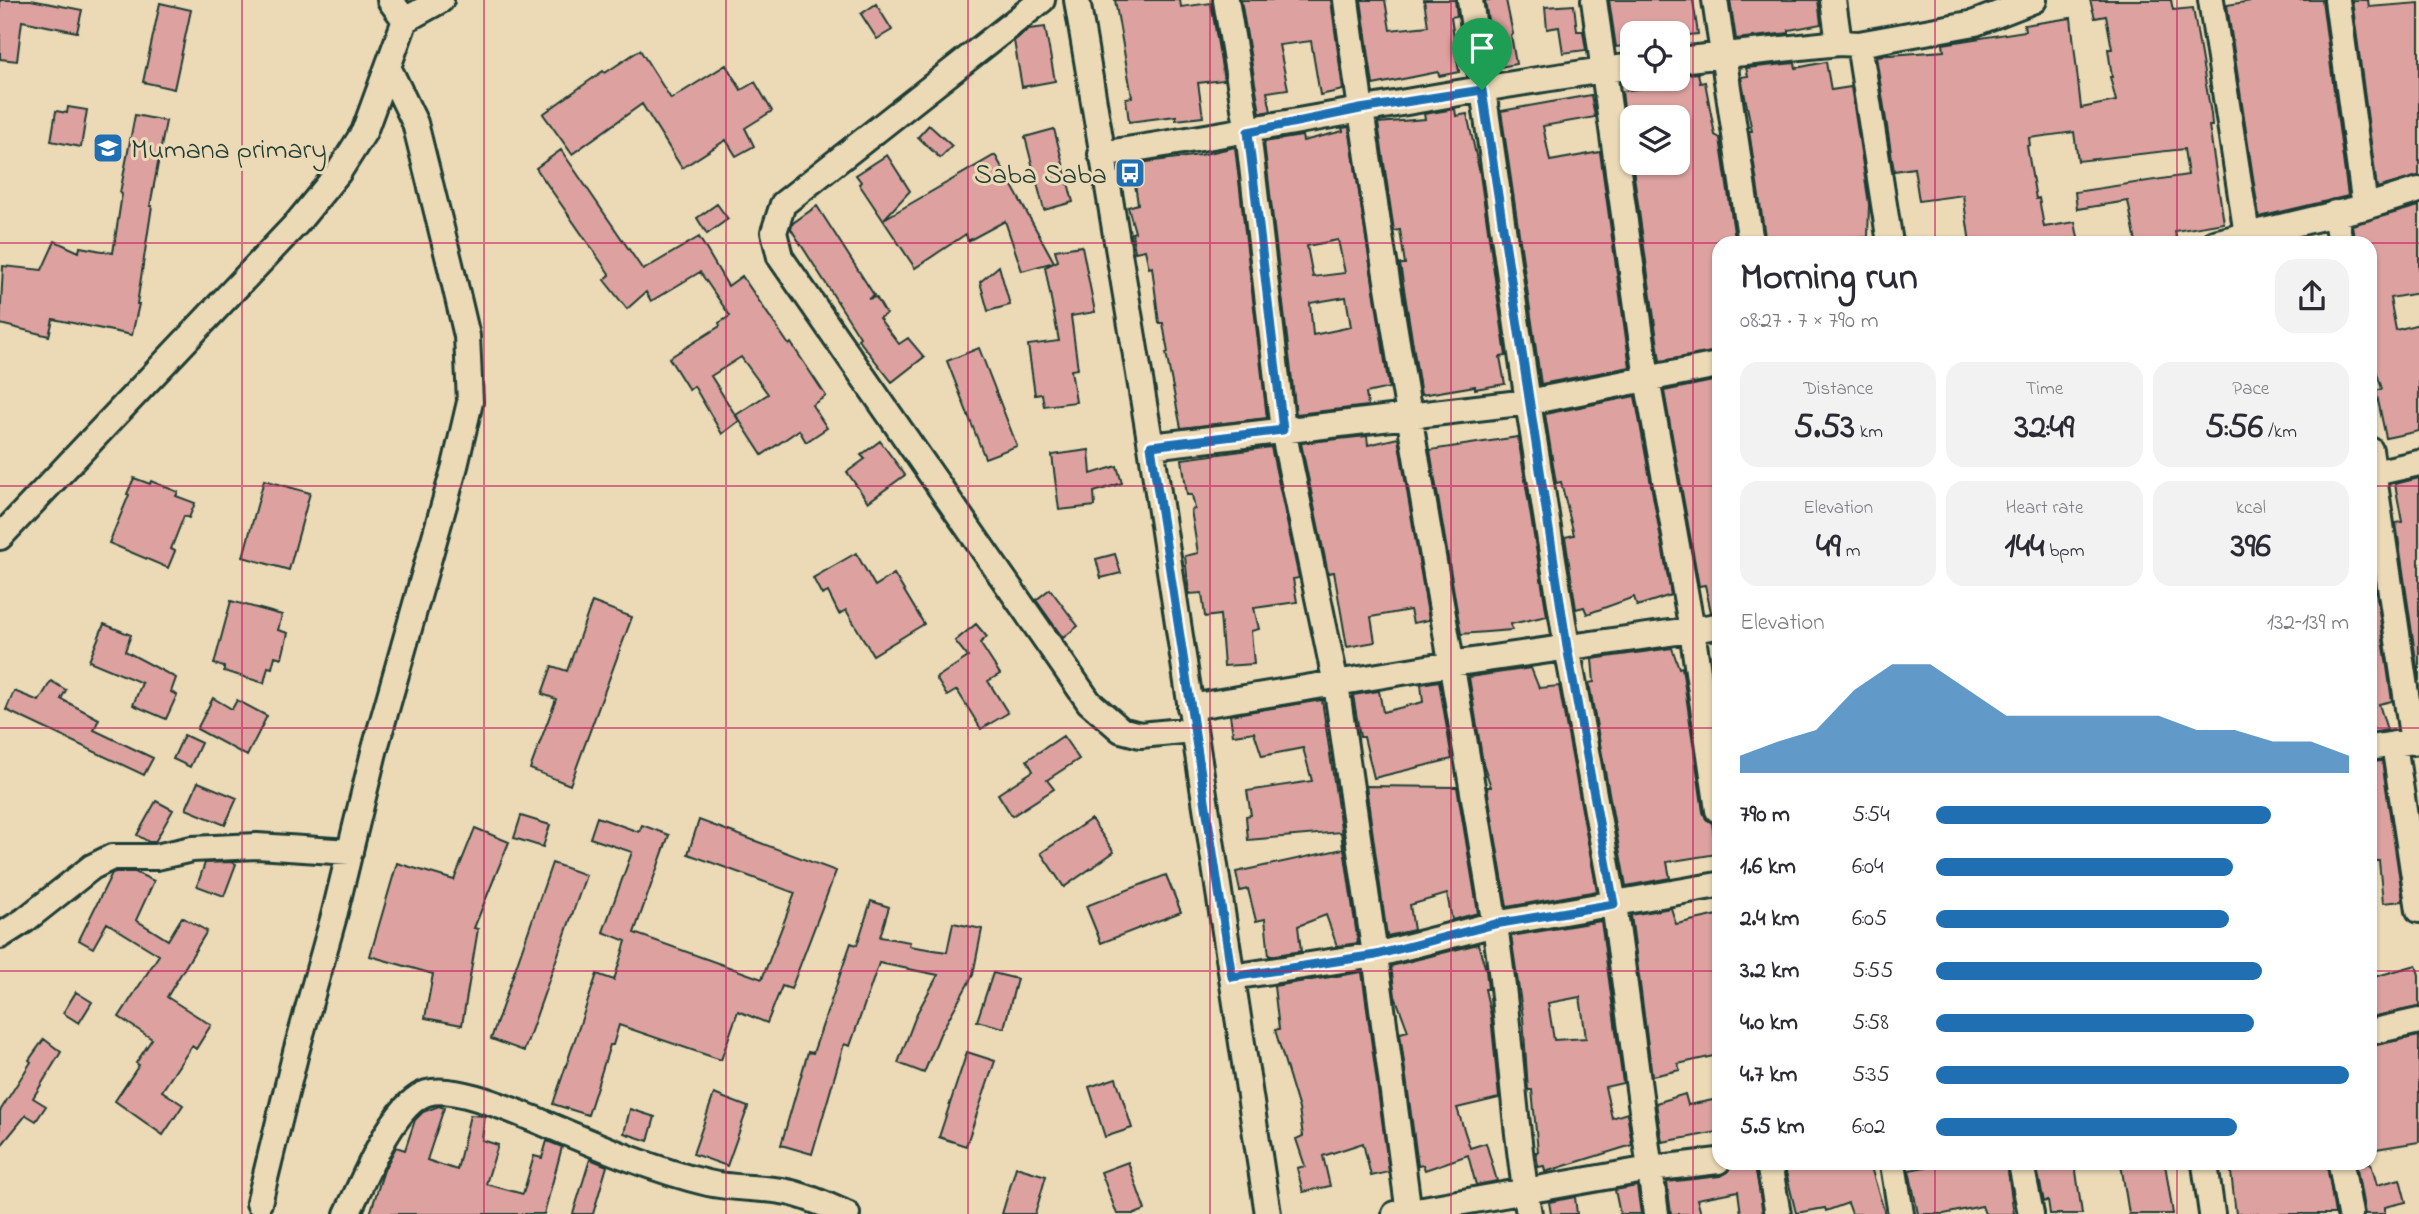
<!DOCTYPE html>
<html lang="en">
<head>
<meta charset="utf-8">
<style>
	:root { --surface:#fff; --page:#f2f2f3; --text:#2b2b33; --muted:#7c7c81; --accent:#1f6fb2 }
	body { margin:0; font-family:"Indie Flower",sans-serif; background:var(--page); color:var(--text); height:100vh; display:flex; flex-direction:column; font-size:26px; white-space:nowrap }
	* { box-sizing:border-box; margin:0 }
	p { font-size:23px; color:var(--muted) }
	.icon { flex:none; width:38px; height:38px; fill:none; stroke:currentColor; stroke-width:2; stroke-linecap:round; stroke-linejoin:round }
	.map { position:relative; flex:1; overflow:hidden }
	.details { position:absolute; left:1712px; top:236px; width:665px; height:934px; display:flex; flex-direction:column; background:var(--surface); border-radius:21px; box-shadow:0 2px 5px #0004 }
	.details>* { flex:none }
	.controls { position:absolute; left:1620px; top:21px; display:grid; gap:14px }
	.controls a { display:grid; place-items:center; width:70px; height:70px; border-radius:14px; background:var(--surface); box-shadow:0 2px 5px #0004; font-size:35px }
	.pin { position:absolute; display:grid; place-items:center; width:60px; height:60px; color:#fff; margin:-72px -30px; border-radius:50% 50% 50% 0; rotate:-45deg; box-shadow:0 0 7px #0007 }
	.pin .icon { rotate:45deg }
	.round { display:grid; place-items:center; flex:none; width:74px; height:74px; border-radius:21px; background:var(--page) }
	.summary { display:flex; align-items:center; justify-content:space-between; height:119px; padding:0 28px }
	h1 { font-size:38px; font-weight:700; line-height:52px }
	.metrics { display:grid; grid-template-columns:repeat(3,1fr); gap:10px; height:119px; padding:7px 28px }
	.metrics div { display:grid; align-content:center; border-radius:18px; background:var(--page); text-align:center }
	.metrics b { font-size:35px; font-weight:700 }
	.metrics small { font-size:19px; font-weight:400 }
	.metrics p { font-size:19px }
	.chart { height:196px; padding:14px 28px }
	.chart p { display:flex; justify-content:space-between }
	.chart svg { width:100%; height:126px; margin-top:7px; fill:var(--accent); opacity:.7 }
	ul { padding:0 28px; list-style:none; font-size:23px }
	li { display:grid; grid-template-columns:112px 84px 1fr; align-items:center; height:52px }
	li i { height:18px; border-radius:9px; background:var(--accent) }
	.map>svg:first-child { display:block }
	.building { fill:#dda29f; stroke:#1f3d34; stroke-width:2; fill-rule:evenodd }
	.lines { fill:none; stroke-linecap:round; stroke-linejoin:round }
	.minor-casing { stroke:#1f3d34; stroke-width:30 }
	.minor { stroke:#ecdab7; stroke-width:24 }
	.route-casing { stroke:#fff; stroke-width:14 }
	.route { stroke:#1f6fb2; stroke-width:9 }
	.grid { fill:none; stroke:#c2185b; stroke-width:2; stroke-opacity:0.55 }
	.labels { text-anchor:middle; stroke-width:6; stroke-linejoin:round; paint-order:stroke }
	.poi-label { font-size:28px; fill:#1f3d34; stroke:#ecdab7; text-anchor:start }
</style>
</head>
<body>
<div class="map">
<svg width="2419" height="1214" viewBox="0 0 2419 1214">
	<rect width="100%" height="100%" fill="#ecdab7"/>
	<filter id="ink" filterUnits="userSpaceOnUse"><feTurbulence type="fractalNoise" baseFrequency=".0143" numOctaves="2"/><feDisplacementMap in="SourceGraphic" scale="14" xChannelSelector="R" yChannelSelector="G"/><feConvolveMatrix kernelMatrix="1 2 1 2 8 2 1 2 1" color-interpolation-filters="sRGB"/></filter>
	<g filter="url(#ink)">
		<path class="building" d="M0,0H31L82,10L77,32L22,21L17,61L0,59Z
			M1115,0H1180L1181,7L1211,3L1224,80L1198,83L1203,117L1176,120V116L1129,122L1126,98L1132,97Z
			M1241,0H1331L1343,90L1320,95L1311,41L1279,45L1288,89L1267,92L1271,111L1260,113Z
			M1361,0H1385L1390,30L1428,26L1424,0H1455L1457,16L1451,17L1459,72L1439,76L1438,72L1373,85Z
			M1485,0H1506L1513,34L1511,35L1516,64L1495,68Z
			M1609,0H1693L1698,34L1678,36V33H1633V45L1616,47Z
			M1730,0H1818L1821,24L1789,30V33L1736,39Z
			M2090,0H2171L2173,10L2193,8L2211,114L2212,126H2209L2224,223L2175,231L2177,243H2136L2128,201L2077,209L2075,192L2188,175L2184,149L2078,161L2074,132L2029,138L2030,145L2027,146L2036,199L2039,198L2044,227L2075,222L2079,243H1970L1963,195L1919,201L1914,168L1894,171L1876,56L1944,51L1943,44L2025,31L2024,25L2071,18L2081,108L2116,101L2110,77H2112L2108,49H2112L2106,16L2095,18Z
			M2257,0H2322L2348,196L2259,217L2227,5Z
			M2352,0H2368L2369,7L2419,3V176L2377,188Z
			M160,3L191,10L174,89L143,82Z
			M876,4L892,30L877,39L861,14Z
			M1574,5L1577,31H1583L1586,50L1563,53L1559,27L1547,29L1545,7Z
			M1045,27L1055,81L1022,87L1014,41L1029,29Z
			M640,50L671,99L726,65L741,90L755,82L772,111L745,128L754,146L736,156L726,140L682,168L642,104L572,154L543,114L603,71L605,73Z
			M1826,62L1831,90L1851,87L1869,204L1868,237L1856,238L1857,243H1766L1749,131H1752L1741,77L1748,76L1746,68L1795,63L1796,68Z
			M1698,73L1700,83L1705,82L1715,135L1720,138L1735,239L1718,240V327L1714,328L1718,351L1660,361L1630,147L1633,146V163H1678V117H1625L1622,91L1681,83L1680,75Z
			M1591,95L1595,117L1543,126L1550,161L1600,152L1630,367L1541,384L1501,111Z
			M68,107L87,110L81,147L51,141L56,111L67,113Z
			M1455,109L1456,116L1467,114L1480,174L1506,356L1500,357L1505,384L1475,389V386L1421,395L1400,264H1405L1400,230L1394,231L1378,123L1425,119L1424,114Z
			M135,115L166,121L150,206H152L137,304H139L132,335L53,319L49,336L0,324L3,266L42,270L55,241L79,252L80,247L113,253L122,194L120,193Z
			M929,125L952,146L940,158L918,137Z
			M1349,127L1389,388L1366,393L1368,406L1296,414L1264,142L1302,136L1303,141L1343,131L1342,128ZM1338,240L1345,273L1313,277L1307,246ZM1346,297L1351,327L1313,335L1310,303Z
			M1054,129L1073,202L1044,210L1025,137Z
			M1235,147L1267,418L1181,428L1166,353H1168L1163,323H1159L1152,267L1149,268L1145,250L1135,252L1132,233L1135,232L1128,207L1138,204L1132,164L1200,155Z
			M561,150L643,270L699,237L728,286L742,276L789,345L791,343L826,396L812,405L827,428L806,442L799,430L762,455L736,415L768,394L741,357L711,376L739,421L722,434L694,386L689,390L669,358L720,326L719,323L730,316L700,272L651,301L646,292L627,309L604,280L610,275L536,168Z
			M887,155L910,191L884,219L995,155L1054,262L1022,271L1005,221L968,241L966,234L915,268L859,184L861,182L856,175Z
			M717,204L728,219L707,234L697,218Z
			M817,206L874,295L868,299L876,297L886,314L879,318L899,344L908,338L924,357L892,382L858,339L860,337L791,229L793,223Z
			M2419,206V293L2390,298L2396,330L2419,324V431L2386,438L2376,391L2382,389L2370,352V243H2355L2352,225Z
			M1082,246L1095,312L1071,316L1078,369L1071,370L1076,402L1044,406L1042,394L1035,395L1028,345L1059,341L1045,267L1058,261L1055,250Z
			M999,266L1010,305L988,311L980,282Z
			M979,348L1017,446L985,458L947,361Z
			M1718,380V612H1711L1705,585L1699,586L1664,391Z
			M1635,396L1671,595L1637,606L1634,597L1587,614L1584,607L1576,609L1565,537L1574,535L1561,482L1556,483L1545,414Z
			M1367,436L1368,445L1398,438L1429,620L1413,623L1410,610L1371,617L1375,642L1347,647L1334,572L1328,573L1301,443Z
			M1518,437L1547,616L1511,624L1512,630L1461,634L1430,450Z
			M880,441L905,475L868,502L847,472L865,459L861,455Z
			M1271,447L1299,578L1293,579L1297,602L1254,608L1259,629L1251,631L1254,664L1224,666L1220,615L1205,617L1202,593L1189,594L1185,556L1198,553L1191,510L1195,509L1192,495H1187L1182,459Z
			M1089,450L1091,474L1117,466L1122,483L1094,492L1095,506L1059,510L1052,455Z
			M134,478L150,484L151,481L178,492L176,496L195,503L189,518L184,516L171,549L175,551L168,568L109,543L129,495L127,494Z
			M2419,478V681L2396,523L2402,522L2395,484Z
			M264,480L310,493L289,570L243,557Z
			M2370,549L2392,701L2379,704L2387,730L2370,733Z
			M856,553L875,586L894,574L924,624L873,655L846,610L839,614L828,592L822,595L813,578Z
			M1115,554L1121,573L1101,578L1096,559Z
			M1050,589L1078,626L1063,638L1036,600Z
			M231,601L282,615L278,630L288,633L282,658L275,656L272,668L268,667L264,683L224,671V667L214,664Z
			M592,602L632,617L570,785L530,769L556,699L542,694L552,666L567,671Z
			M104,624L131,635L125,651L176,678L171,692L177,695L166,719L133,705L142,683L89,661Z
			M976,624L987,637L980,643L1000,674L988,681L1008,713L981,729L957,690L947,696L936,678L968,657L955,641Z
			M1672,648L1679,668L1682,667L1703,812L1706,819L1712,823L1717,854L1667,862L1670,878L1626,886L1589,683L1594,682L1592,659Z
			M1531,668L1539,688L1559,686L1597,891L1507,907L1487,787H1491L1483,763L1469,677Z
			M51,681L66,690L61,699L99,719L94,730L153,758L144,775L6,710L14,691L39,701Z
			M1439,681L1452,759L1374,778L1364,737H1360L1353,695L1379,691L1383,712L1423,702L1421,684Z
			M213,698L232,709L237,700L267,716L247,756L197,729Z
			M1322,700L1358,943L1337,946L1326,915L1298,926L1301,951L1269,956L1265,919L1256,921L1248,889L1240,891L1236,872L1343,849L1341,832L1248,840L1246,816L1251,815L1247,791L1312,781L1303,748L1262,756L1254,732L1233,735L1230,715Z
			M184,735L201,743L190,767L173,759Z
			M1063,736L1079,759L1047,780L1054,789L1012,816L998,794L1033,771L1027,760Z
			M2382,761L2403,901L2383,903L2379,861H2375L2370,823V762Z
			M198,782L237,798L225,825L186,809Z
			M1366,786L1457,787L1478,913L1452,920L1447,894L1410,905L1414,930L1387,936Z
			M156,801L173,810L155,842H149L137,835Z
			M521,816L550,825L543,847L514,838Z
			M597,817L639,832L642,825L669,835L634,933L762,979L795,893L688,854L699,820L836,871L791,989L782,986L767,1023L738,1011L721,1060L619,1025L613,1045H610L588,1115L553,1104L597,974L614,980L626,941L603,932L632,852L590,838Z
			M1091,819L1114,852L1064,887L1041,853Z
			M475,828L509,842L474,928L478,929L462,1025L425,1018L433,974L370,956L397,863L454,880Z
			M231,862L236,864L224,896L197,886L205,863Z
			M552,863L586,875L524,1051L491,1039Z
			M116,872H135L154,881L136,920L168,940L182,917L207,931L167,997L211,1025L196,1049L192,1046L162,1091L183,1105L163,1135L115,1101L139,1065L136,1063L152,1039L119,1017L159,955L107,923L93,948L79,940L112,873Z
			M1166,875L1181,912L1101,943L1086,906Z
			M871,901L889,907L880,937L910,942L909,946L947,952L953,923L982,929L973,975L940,1034L924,1073L898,1063L917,1013L938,975L879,963L850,1046L844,1044L812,1154L781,1145L808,1052L813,1053L851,943L857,945Z
			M1671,908L1676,924L1718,915V1055L1678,1064L1680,1070L1652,1076L1631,915Z
			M1601,921L1623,1083L1605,1087L1612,1118L1627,1113L1632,1145L1545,1172L1544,1166L1538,1167L1536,1152H1538L1532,1090H1528L1523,1017L1511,936ZM1580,997L1586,1038L1554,1040L1548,1003Z
			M1478,944L1486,970L1488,989H1485L1491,1016L1499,1098L1457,1108L1470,1148L1486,1143L1497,1181L1476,1185L1468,1155L1425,1170L1423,1165L1418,1166L1400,1033L1408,1031L1395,996L1391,966Z
			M2416,965L2419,975V1007L2370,1017V982L2375,981L2374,977Z
			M1362,972L1389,1172L1371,1176L1363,1143L1323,1156L1330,1186L1303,1192L1297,1168L1305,1166L1296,1139L1303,1136L1299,1109L1275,1030L1279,1029L1274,986Z
			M993,973L1017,979L1004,1028L977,1021Z
			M76,992L92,1002L79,1023L63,1013Z
			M2419,1036V1142L2370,1150V1046Z
			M44,1039L61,1052L33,1098L46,1106L36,1121L26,1115L0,1147V1111L31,1062L29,1060Z
			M967,1052L995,1061L966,1146L939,1137Z
			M1116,1078L1132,1128L1105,1137L1089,1087Z
			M714,1094L748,1107L727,1166L693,1154Z
			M1685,1094L1688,1105L1718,1099V1132L1662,1142L1656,1103Z
			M439,1106L444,1108L427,1160L457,1170L470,1115L485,1116L482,1140L498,1145L486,1184L523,1194L534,1156L542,1158L547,1141L562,1147L544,1214H370L384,1170L396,1147L405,1150L415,1120L423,1112Z
			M630,1109L655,1117L648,1141L624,1133Z
			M590,1159L607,1166L593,1214H573Z
			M1128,1162L1145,1210L1135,1214H1117L1101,1172Z
			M1732,1164H1755L1763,1214H1741L1738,1191L1697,1199L1701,1214H1671L1667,1182L1720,1176L1727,1172Z
			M1784,1164H1870L1885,1214H1852L1848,1203L1826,1211L1825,1208L1796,1213Z
			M1941,1164H2007L2014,1214H1985L1982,1206L1944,1214H1918L1909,1170Z
			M2036,1164H2075L2082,1214H2050L2048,1200L2044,1202Z
			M2121,1164H2165L2173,1214H2129Z
			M2230,1164H2327L2335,1214H2236Z
			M2356,1164H2371L2377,1185L2400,1179L2406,1202L2385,1207V1214H2365Z
			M1016,1167L1046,1176L1035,1214H1002Z
			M1637,1186L1641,1214H1620L1615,1190Z
			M1575,1197L1577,1214H1551L1549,1202Z"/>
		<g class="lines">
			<g class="minor-casing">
				<path id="minor" d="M390,0L405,20
					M1042,0L783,204L774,232L780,257L1089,702L1121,730L1140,735L1193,730
					M1077,0L1151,446L1268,1214
					M1226,0L1248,132L1283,430L1336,684L1375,955L1409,1214
					M1346,0C1386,308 1445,613 1494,920C1510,1017 1512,1117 1529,1214
					M1470,0L1528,402L1567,647L1614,904L1656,1214
					M1594,0L1647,379L1692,630L1718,810
					M1715,0L1751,243
					M1833,0L1839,43
					M2211,0L2247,235
					M2337,0L2365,207
					M1859,44L1890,243
					M1678,60L1839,43L1859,44L1975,23L2034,0
					M1101,154C1279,127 1455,90 1633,66
					M2335,213L2340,243
					M2214,243L2365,207L2419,190
					M1151,446L1528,402L1718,365
					M2370,450L2413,742
					M2370,474L2419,463
					M0,537L297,223L338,173L364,132L405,20L441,0
					M1190,707L1451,664L1718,626
					M2394,744L2419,910
					M2370,748L2408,742
					M0,936L25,920L92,867L112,857H156L192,849L257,846L350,852
					M1232,977L1375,955L1495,924L1718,885
					M2370,1032L2419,1021
					M1769,1164L1778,1214
					M1893,1164L1901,1214
					M2021,1164L2031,1214
					M2205,1164L2212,1214
					M2341,1164L2350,1214
					M259,1203L296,1052L334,916L374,752L455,466L470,402L467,336L450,264L415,123L388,67
					M347,1214C363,1182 393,1103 427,1093C454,1085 509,1109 534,1119C591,1143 649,1169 708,1183C734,1189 761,1187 787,1192C808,1196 828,1206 847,1214
					M1395,1214L1650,1169L1718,1161"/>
			</g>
			<use href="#minor" class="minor"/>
		</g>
	</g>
	<g class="lines" filter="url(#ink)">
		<g class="route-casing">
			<path id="route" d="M1482,90L1567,647L1614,904L1495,924L1376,955L1232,977L1151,446L1283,430L1248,132L1360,109Z"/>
		</g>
		<use href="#route" class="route"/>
	</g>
	<path class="grid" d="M242,0V1214M484,0V1214M726,0V1214M968,0V1214M1210,0V1214M1451,0V1214M1693,0V1214M1935,0V243M2177,0V243M0,243H2419M0,486H1718M2370,486H2419M0,728H1718M2370,728H2419M0,971H1718M2370,971H2419M1935,1164V1214M2177,1164V1214"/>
	<defs>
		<g id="school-square" transform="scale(1.575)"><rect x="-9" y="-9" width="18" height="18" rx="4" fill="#1f6fb2" stroke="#ecdab7"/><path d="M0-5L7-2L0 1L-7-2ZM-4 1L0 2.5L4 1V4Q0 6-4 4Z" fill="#fff"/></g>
		<g id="bus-square" transform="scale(1.575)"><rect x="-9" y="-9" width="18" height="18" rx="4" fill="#1f6fb2" stroke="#ecdab7"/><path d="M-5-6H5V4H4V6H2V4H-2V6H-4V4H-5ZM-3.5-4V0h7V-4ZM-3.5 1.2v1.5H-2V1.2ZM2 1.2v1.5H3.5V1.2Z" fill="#fff"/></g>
	</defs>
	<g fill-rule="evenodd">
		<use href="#school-square" x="108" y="148"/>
		<use href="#bus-square" x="1130" y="173"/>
	</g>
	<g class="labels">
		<g class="poi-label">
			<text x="131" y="158">Mumana primary</text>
			<text x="1107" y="183" text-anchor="end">Saba Saba</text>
		</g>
	</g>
</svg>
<div class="controls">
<a><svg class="icon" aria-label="locate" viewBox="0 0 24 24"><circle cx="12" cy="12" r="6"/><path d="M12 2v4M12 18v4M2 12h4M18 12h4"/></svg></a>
<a><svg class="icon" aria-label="layers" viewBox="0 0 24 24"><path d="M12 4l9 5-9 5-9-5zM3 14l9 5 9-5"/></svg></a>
</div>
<div class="pin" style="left:1482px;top:90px;background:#1e9e55"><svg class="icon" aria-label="arrive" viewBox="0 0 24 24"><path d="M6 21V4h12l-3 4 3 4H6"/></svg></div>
<section class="details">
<div class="summary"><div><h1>Morning run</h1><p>08:27 · 7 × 790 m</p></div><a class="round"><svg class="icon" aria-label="share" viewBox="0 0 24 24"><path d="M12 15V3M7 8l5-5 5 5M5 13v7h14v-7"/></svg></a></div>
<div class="metrics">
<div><p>Distance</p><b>5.53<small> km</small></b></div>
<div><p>Time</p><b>32:49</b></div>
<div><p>Pace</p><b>5:56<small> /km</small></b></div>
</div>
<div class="metrics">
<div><p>Elevation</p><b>49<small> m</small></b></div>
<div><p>Heart rate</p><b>144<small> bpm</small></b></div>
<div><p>kcal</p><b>396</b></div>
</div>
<div class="chart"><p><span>Elevation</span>132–139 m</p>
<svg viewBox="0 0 160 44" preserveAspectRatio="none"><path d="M0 44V38L10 33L20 29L30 15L40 6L50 6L60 15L70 24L80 24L90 24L100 24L110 24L120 29L130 29L140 33L150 33L160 38V44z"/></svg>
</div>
<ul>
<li><b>790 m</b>5:54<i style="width:81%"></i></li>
<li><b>1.6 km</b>6:04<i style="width:72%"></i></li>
<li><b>2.4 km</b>6:05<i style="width:71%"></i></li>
<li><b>3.2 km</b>5:55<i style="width:79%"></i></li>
<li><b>4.0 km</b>5:58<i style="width:77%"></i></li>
<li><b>4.7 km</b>5:35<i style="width:100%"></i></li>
<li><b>5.5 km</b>6:02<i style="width:73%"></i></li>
</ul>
</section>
</div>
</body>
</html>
